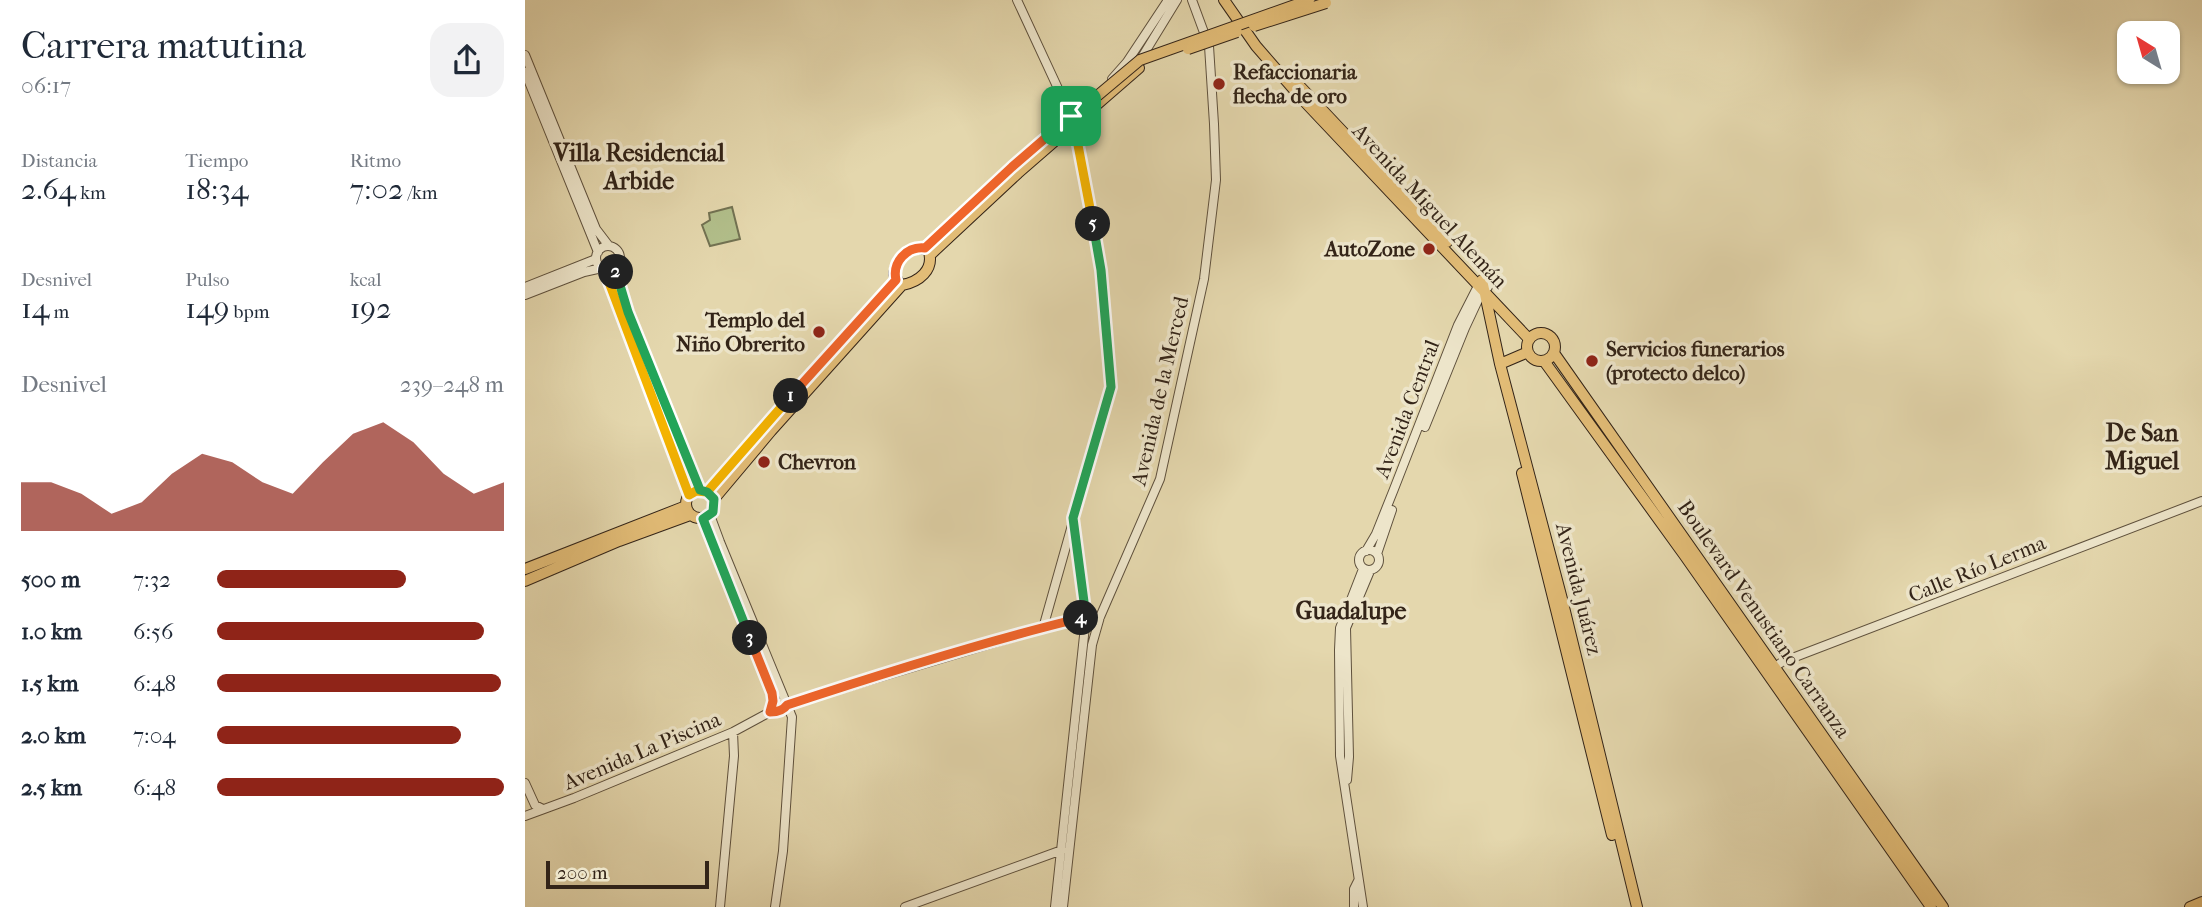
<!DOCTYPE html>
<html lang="es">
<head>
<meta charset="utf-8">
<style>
	:root { --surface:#fff; --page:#f2f2f3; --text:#1f2937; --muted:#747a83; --accent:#8f2418 }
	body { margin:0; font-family:"IM FELL French Canon",serif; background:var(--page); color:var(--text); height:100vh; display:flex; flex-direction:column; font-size:26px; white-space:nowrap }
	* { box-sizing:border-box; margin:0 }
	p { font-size:23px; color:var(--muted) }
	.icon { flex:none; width:38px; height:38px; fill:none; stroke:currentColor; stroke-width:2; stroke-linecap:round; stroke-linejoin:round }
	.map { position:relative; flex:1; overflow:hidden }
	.sheet { display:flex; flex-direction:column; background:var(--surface); width:525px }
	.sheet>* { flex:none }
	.needle { width:46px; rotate:323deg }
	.fabs { position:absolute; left:1592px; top:21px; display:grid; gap:14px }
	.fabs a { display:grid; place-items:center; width:63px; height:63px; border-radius:14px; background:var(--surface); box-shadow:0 2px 5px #0004; font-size:35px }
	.scale { position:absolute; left:21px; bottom:18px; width:163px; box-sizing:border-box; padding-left:7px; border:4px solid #332418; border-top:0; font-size:19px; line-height:24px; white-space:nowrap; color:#332418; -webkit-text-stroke:5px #ede5ca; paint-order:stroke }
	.pin { position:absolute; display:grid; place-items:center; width:60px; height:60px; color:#fff; margin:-30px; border-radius:14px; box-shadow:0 4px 10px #0006 }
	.km { position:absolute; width:35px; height:35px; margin:-18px; border-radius:50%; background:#222; color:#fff; font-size:19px; line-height:35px; text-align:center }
	.round { display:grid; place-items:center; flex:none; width:74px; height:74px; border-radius:21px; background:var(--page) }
	.overview { display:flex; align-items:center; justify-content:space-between; height:119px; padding:0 21px }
	h1 { font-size:38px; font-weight:600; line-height:52px }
	.figures { display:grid; grid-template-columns:repeat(3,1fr); gap:10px; height:119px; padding:7px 21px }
	.figures div { display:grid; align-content:center }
	.figures b { font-size:30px; font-weight:600 }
	.figures small { font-size:19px; font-weight:400 }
	.figures p { font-size:19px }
	.chart { height:196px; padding:14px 21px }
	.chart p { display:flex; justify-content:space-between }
	.chart svg { width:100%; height:126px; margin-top:7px; fill:var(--accent); opacity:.7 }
	ul { padding:0 21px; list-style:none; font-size:23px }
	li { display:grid; grid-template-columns:112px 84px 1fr; align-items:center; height:52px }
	li i { height:18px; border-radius:9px; background:var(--accent) }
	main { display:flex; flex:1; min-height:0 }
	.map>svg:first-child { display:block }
	.green { fill:#b2bf8b; stroke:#727252; stroke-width:2 }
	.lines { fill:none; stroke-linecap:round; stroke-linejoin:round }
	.minor-casing { stroke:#5f513d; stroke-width:10 }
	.major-casing { stroke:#332418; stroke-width:12 }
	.minor { stroke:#ede5ca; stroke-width:8 }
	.major { stroke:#e2bc76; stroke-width:10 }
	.major-bridge-casing { stroke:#332418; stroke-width:12; stroke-linecap:butt }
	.major-bridge { stroke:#e2bc76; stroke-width:10 }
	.split-1-casing { stroke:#fff; stroke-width:14 }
	.split-2-casing { stroke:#fff; stroke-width:14 }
	.split-3-casing { stroke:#fff; stroke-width:14 }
	.split-4-casing { stroke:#fff; stroke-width:14 }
	.split-5-casing { stroke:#fff; stroke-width:14 }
	.split-6-casing { stroke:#fff; stroke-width:14 }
	.split-1 { stroke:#f0652b; stroke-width:9 }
	.split-2 { stroke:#f5b400; stroke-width:9 }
	.split-3 { stroke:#22a559; stroke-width:9 }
	.split-4 { stroke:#f0652b; stroke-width:9 }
	.split-5 { stroke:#22a559; stroke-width:9 }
	.split-6 { stroke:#f5b400; stroke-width:9 }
	.poi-dot { fill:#8f2418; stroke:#ede5ca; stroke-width:2.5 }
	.labels { text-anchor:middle; stroke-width:7; stroke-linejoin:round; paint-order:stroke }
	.poi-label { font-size:21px; font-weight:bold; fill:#332418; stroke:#ede5ca; text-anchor:start }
	.street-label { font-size:21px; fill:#332418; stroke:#ede5ca }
	.quarter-label { font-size:24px; font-weight:bold; fill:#332418; stroke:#ede5ca }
</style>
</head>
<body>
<main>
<section class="sheet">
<div class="overview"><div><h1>Carrera matutina</h1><p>06:17</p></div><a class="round"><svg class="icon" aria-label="share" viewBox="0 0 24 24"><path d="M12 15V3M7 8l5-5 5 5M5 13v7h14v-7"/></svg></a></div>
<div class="figures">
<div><p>Distancia</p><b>2.64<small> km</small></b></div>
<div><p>Tiempo</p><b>18:34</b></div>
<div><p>Ritmo</p><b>7:02<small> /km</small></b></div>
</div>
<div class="figures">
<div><p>Desnivel</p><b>14<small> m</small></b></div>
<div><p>Pulso</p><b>149<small> bpm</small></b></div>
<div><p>kcal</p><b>192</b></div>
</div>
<div class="chart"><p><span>Desnivel</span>239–248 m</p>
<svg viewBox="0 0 160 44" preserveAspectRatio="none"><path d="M0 44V27L10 27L20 31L30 38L40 34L50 24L60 17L70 20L80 27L90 31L100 20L110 10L120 6L130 13L140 24L150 31L160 27V44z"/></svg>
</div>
<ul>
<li><b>500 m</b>7:32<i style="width:66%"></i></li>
<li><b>1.0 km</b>6:56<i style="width:93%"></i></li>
<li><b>1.5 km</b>6:48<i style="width:99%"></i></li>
<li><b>2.0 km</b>7:04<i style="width:85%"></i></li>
<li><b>2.5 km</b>6:48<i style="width:100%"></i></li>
</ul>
</section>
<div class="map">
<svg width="1677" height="907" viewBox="0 0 1677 907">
	<rect width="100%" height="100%" fill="#e4d7ad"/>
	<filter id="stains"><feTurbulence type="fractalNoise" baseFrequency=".00286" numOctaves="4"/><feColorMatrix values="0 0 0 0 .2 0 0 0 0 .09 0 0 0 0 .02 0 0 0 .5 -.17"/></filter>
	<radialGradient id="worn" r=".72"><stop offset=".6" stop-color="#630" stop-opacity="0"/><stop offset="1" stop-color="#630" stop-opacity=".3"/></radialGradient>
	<path class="green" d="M207,207L215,239L185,246L177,225L185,220L184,213Z"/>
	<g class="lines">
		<g class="minor-casing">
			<path id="minor" d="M492,0L549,123L576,270L586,387L518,628
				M0,55L71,229L84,246
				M614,62L652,0
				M0,72L73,252
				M587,79L602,62L643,0
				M71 258a12 12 0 1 1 24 0a12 12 0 1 1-24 0Z
				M92,266L94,284L103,311L175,490
				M79,269L164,495
				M0,287L71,259
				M0,295L59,272L77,268
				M900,427L940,328L954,298L963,287
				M185,515L195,542L267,717L258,851L250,907
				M178,519L246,693L248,701L245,712L254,711L262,705
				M834 560a10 10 0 1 1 20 0a10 10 0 1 1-20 0Z
				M841,551L851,534L869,489L933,325L955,282
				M852,554L867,510
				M1247,669L1257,662C1397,609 1537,555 1677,501
				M822,780L824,757L821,628L845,571
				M0,783L10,805L18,809
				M0,816L49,798L208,732L245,712L249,706L255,703L262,705L518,628L561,617H575
				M195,907L209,756L208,732
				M380,907L537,850
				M530,907L561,617L549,524
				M538,907L567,645L575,617L635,479L679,279L691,180L689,124L684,46L667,0
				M829,907V889L833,881
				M838,907L815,756L814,650L815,628L838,569"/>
		</g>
		<g class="major-casing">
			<path id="major" d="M699,0L731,46L778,100L1004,339
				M769,80L922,242
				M400,249C452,199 504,151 559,107
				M405,255L493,173L614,68
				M957,280L975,364L1037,599L1112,907
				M374,283L369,274C372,258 383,246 400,249
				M377,285C394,282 409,270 404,252
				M1002 347a14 14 0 1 1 28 0a14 14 0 1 1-28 0Z
				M1029,353L1418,907
				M1019,361L1160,556L1406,907
				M975,364L1003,352
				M997,473L1087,835
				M161 504a14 14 0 1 1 28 0a14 14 0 1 1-28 0Z
				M182,492L371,280
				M189,499L246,431L377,285
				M0,569L161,506
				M0,581L94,541L165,515
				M1665,907L1677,902"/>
		</g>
		<use href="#minor" class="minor"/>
		<use href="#major" class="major"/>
		<g class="major-bridge-casing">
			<path id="major-bridge" d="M729,26L801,3
				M663,49L712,32
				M559,107L615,60L784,0"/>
		</g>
		<use href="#major-bridge" class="major-bridge"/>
	</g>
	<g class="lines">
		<g class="split-1-casing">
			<path id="split-1" d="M266,396L371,280C367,262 382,246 400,248L487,167L546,116"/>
		</g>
		<g class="split-2-casing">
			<path id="split-2" d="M91,272L92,267L87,269H79L164,495L171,491L182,492L266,396"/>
		</g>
		<g class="split-3-casing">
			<path id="split-3" d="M91,272L103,312L175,490L182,492L189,499L188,512L178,519L225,638"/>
		</g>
		<g class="split-4-casing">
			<path id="split-4" d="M225,638L247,693L248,701L245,712C252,712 258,711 262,705C359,673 457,642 556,618"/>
		</g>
		<g class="split-5-casing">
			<path id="split-5" d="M556,618L561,617L548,518L586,387L576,270L568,224"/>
		</g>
		<g class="split-6-casing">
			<path id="split-6" d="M546,116L549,124L568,224"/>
		</g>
		<use href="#split-1" class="split-1"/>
		<use href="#split-2" class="split-2"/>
		<use href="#split-3" class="split-3"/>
		<use href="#split-4" class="split-4"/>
		<use href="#split-5" class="split-5"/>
		<use href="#split-6" class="split-6"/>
	</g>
	<g class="poi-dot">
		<circle cx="694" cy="84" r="7"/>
		<circle cx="904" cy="249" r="7"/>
		<circle cx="294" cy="332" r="7"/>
		<circle cx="1067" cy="361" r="7"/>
		<circle cx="239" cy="462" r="7"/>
	</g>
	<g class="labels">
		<g class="poi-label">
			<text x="708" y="79">Refaccionaria<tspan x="708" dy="24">flecha de oro</tspan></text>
			<text x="890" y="256" text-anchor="end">AutoZone</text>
			<text x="280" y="327" text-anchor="end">Templo del<tspan x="280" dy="24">Niño Obrerito</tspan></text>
			<text x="1081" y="356">Servicios funerarios<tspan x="1081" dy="24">(protecto delco)</tspan></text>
			<text x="253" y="469">Chevron</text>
		</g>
		<g class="street-label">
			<text transform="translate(905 206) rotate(47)" y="7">Avenida Miguel Alemán</text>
			<text transform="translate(635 391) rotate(-77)" y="7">Avenida de la Merced</text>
			<text transform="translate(882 409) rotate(-69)" y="7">Avenida Central</text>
			<text transform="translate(1452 569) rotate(-22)" y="7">Calle Río Lerma</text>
			<text transform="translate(1054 589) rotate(76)" y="7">Avenida Juárez</text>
			<text transform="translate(1239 619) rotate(55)" y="7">Boulevard Venustiano Carranza</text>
			<text transform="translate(117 751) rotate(-23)" y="7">Avenida La Piscina</text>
		</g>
		<g class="quarter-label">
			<text x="114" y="161">Villa Residencial<tspan x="114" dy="28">Arbide</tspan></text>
			<text x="1617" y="441">De San<tspan x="1617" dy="28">Miguel</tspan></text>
			<text x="826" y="619">Guadalupe</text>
		</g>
	</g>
	<rect width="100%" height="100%" filter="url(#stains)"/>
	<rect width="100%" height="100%" fill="url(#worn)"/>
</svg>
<div class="fabs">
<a><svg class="needle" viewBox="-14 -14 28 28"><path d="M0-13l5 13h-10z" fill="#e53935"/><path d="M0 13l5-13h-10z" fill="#747a83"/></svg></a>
</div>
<div class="scale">200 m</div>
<div class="pin" style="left:546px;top:116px;background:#1e9e55"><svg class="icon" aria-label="arrive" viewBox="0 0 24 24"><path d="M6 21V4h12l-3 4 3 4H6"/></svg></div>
<b class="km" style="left:266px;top:396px">1</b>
<b class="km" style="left:91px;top:272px">2</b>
<b class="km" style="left:225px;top:638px">3</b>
<b class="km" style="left:556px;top:618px">4</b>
<b class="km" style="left:568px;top:224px">5</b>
</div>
</main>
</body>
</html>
